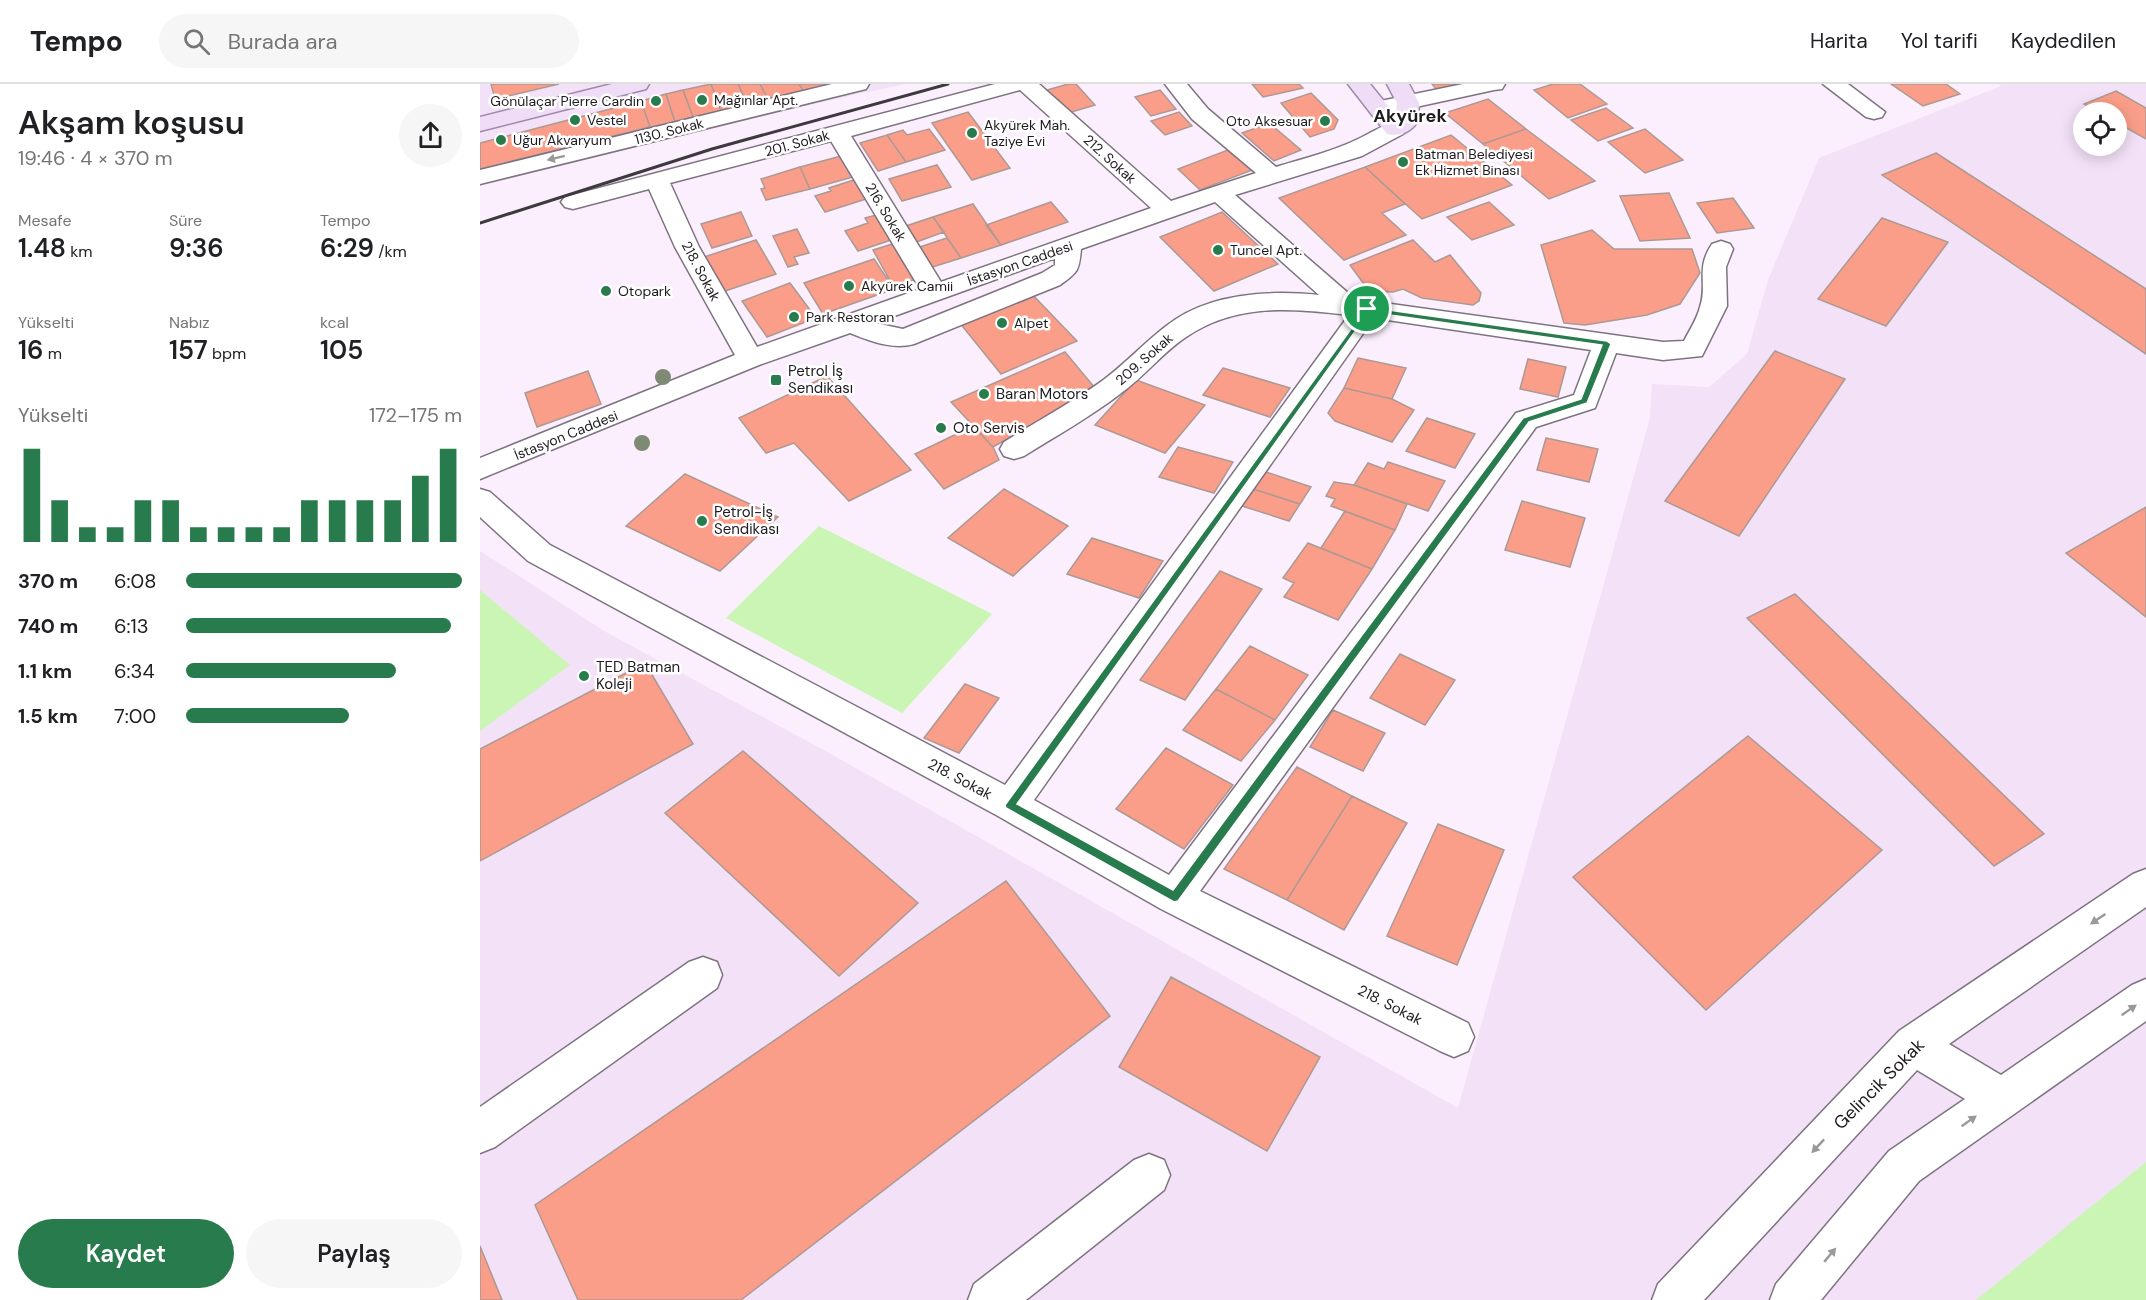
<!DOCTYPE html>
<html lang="tr">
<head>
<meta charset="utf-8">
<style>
	:root { --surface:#fff; --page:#f6f6f6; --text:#202124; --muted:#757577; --line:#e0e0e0; --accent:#287b4d }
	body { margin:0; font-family:"DM Sans",sans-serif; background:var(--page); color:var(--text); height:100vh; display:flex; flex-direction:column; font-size:22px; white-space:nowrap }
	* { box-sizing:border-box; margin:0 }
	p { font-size:20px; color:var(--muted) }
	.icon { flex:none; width:33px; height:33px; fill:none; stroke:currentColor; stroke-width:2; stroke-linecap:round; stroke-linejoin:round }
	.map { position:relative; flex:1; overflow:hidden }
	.panel { display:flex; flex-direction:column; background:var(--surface); width:480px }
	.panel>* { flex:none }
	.fabs { position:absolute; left:1593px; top:18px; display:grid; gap:12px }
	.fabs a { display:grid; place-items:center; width:54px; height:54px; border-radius:50%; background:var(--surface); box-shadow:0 3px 15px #0003; font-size:30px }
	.pin { position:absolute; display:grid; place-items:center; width:51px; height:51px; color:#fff; margin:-26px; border:3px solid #fff; border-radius:50%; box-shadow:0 2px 6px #0007 }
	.round { display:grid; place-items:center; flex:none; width:63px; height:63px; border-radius:32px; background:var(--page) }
	.head { display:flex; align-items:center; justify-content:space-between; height:102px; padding:0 18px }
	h1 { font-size:33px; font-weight:600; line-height:45px }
	.stats { display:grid; grid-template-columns:repeat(3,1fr); gap:9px; height:102px; padding:6px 18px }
	.stats div { display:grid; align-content:center }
	.stats b { font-size:26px; font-weight:600 }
	.stats small { font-size:16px; font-weight:400 }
	.stats p { font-size:16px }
	.chart { height:168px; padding:12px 18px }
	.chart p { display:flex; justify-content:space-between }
	.chart svg { width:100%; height:108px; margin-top:6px; stroke:var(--accent); stroke-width:6 }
	.button { display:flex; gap:12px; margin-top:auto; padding:12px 18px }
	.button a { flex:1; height:69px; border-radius:36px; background:var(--accent); color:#fff; font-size:24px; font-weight:600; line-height:69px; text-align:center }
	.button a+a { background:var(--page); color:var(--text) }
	ul { padding:0 18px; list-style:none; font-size:20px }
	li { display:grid; grid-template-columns:96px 72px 1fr; align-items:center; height:45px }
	li i { height:15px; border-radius:8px; background:var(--accent) }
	header { display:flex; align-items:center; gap:36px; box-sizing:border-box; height:84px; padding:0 30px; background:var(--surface); border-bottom:2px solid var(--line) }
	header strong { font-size:28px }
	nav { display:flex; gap:33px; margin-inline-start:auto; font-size:21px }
	.search { width:420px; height:54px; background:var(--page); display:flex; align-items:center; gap:15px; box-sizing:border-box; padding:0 21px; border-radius:33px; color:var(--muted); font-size:22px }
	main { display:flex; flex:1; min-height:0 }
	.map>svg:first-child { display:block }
	.built { fill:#f3e1f7; fill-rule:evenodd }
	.green { fill:#caf5b5 }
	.building { fill:#fa9e89; stroke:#ad9994; stroke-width:1.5 }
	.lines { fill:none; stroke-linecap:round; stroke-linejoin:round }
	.minor-casing { stroke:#7e7381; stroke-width:3 }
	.major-casing { stroke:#9f89a8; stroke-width:3 }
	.minor { fill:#fff; fill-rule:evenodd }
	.major { fill:#efdcf7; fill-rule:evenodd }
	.rail { stroke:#3e393f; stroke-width:3 }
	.tree { fill:#7e8a73 }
	.oneway { fill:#9a989a }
	.route { fill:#287b4d; stroke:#fff; stroke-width:1.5; fill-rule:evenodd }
	.poi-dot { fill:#287b4d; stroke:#fff; stroke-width:2 }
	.labels { text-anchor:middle; stroke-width:5; stroke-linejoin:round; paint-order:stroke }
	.far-poi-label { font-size:14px; fill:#1e1a1f; stroke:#fff; text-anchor:start }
	.far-street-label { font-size:14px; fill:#1e1a1f; stroke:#fff }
	.poi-label { font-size:15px; fill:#1e1a1f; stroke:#fff; text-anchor:start }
	.street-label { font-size:15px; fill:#1e1a1f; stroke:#fff }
	.far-district-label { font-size:18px; font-weight:bold; fill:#1e1a1f; stroke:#fff }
	.near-street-label { font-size:18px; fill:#1e1a1f; stroke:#fff }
</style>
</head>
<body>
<header>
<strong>Tempo</strong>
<div class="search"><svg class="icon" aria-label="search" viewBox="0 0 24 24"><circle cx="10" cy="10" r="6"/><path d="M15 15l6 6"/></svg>Burada ara</div>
<nav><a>Harita</a><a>Yol tarifi</a><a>Kaydedilen</a></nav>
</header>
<main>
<section class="panel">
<div class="head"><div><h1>Akşam koşusu</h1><p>19:46 · 4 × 370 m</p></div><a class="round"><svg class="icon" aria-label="share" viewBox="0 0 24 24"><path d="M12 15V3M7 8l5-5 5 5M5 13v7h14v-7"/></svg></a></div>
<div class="stats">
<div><p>Mesafe</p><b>1.48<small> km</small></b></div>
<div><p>Süre</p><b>9:36</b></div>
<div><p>Tempo</p><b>6:29<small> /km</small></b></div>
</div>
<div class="stats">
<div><p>Yükselti</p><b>16<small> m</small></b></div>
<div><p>Nabız</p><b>157<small> bpm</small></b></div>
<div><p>kcal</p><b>105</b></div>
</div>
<div class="chart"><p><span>Yükselti</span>172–175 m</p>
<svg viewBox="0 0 160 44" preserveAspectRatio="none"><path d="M5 44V6M15 44V27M25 44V38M35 44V38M45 44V27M55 44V27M65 44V38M75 44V38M85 44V38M95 44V38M105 44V27M115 44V27M125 44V27M135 44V27M145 44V17M155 44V6"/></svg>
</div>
<ul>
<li><b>370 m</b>6:08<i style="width:100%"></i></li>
<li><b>740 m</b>6:13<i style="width:96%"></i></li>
<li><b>1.1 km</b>6:34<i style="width:76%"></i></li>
<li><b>1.5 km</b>7:00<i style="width:59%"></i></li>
</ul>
<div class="button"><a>Kaydet</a><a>Paylaş</a></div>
</section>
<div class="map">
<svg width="1666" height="1216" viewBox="0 0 1666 1216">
	<rect width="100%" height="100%" fill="#fbeffe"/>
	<path class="built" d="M0,0H425L0,93Z
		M1519,0H1666V1216H0V467L126,548L351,670L978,1024L1170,334L1172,300L1229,303L1267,270L1288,196L1339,74L1521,2ZM1604,28H1636V62H1604Z"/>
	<path class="green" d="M339,442L512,530L422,629L246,534Z
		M0,506L90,581L0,647Z
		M1666,1078V1216H1496Z"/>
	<path class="building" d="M11,0H79L15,15Z
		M231,0H258L268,21L241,27Z
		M231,0L241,27L213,33L203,6Z
		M258,0H280L288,16L268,21Z
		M280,0H319L324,8L288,16Z
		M319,0H354L324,8Z
		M588,0H596L615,21L585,30L564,7Z
		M772,0H819L823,4L783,13Z
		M952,0H994L958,7Z
		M1073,0H1100L1127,20L1088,34L1054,6Z
		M1411,0H1466L1480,10L1443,22Z
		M203,6L213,33L195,38L186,10Z
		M680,6L696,25L671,32L655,13Z
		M1636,7L1666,24V55L1636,38V28H1620L1604,20Z
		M831,9L858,36L854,45L830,53L801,19Z
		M186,10L195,38L170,43L161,17Z
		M1008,15L1046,45L1003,60L965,29Z
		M161,17L170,43L0,85V59Z
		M1126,24L1153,44L1118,57L1091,36Z
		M488,28L530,84L492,96L452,39Z
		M699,28L712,42L685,51L671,37Z
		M789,39L821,66L794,77L762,49Z
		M449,45L465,66L426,78L407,51L423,46L427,51Z
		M1046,45L1115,97L1069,115L1003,60Z
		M1165,45L1203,76L1165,89L1128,58Z
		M407,51L426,78L398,87L380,59Z
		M971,51L1032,101L942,135L885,83Z
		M753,64L775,85L720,106L698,85Z
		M1456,69L1666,205V270L1402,91Z
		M365,71L376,92L330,105L320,83Z
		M457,81L471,103L422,117L409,95Z
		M320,83L330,105L286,116L281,105L285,104L281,95Z
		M885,83L925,120L902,129L926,151L864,176L799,114Z
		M377,95L389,114L345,128L335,112L351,107L349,104Z
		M1189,109L1210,154L1160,157L1140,112Z
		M1253,114L1274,144L1237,149L1217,119Z
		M571,118L588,138L521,161L506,141Z
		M1009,118L1034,141L992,156L967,133Z
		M493,120L521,161L481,174L453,133Z
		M261,128L272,152L232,164L221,140Z
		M742,128L798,180L734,207L680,153Z
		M396,131L411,156L378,167L365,147L388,139L385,134Z
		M453,133L464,148L431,160L420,144Z
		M1402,134L1468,158L1406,242L1338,215Z
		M317,145L329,169L314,173L318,180L308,183L293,152Z
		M1112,146L1134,165H1212L1220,189L1200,220L1167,231L1105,241L1084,239L1061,161Z
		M467,154L481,174L449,184L437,164Z
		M276,156L296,190L242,208L224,173Z
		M933,156L955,178L970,171L1001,209L999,217L993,221L942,214L923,205L913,208L889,207L870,181Z
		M419,158L440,194L413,202L393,166Z
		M394,175L414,205L343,230L324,199Z
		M310,199L336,234L287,253L262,217Z
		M548,206L597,257L521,290L479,238Z
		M1295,267L1365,295L1259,452L1185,417Z
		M585,268L615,304L513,363L471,318Z
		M878,274L926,284L912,315L864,304Z
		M1048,275L1086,283L1078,313L1040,305Z
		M743,284L810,304L790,333L723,311Z
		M108,287L121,320L57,343L45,309Z
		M347,292L431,386L369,417L314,359L286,369L259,334Z
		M656,296L725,321L685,369L615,341Z
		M864,304L912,315L934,326L912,358L855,337L848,329Z
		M947,334L995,350L975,384L926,367Z
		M493,342L513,363L519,376L464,405L435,370Z
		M1066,354L1118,365L1109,398L1057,386Z
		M698,363L753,378L734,409L679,393Z
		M908,378L965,397L948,427L874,401L888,379L904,385Z
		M783,387L831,403L820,420L770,404Z
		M205,390L298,433L240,487L146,442Z
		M854,398L874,401L927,420L915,446L851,422L855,415L846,412Z
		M770,404L820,420L809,437L759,421Z
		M524,405L588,442L533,492L468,454Z
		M1042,417L1105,434L1090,483L1025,466Z
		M1666,423V533L1586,469Z
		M865,427L915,446L892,485L841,464Z
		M612,454L683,477L659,514L587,490Z
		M828,459L892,485L858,536L804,513L814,499L803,494Z
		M740,487L782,505L705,616L660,596Z
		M1315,510L1564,750L1514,782L1267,534Z
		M770,562L828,591L795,636L736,605Z
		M920,570L975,596L945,641L890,614Z
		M165,579L213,660L0,777V665Z
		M485,600L519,614L479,669L444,654Z
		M736,605L795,636L761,677L703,646Z
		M853,626L905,649L883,687L830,663Z
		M1268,652L1402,766L1226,926L1093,793Z
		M686,664L753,701L704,765L636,725Z
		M263,667L438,819L359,892L185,729Z
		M817,683L872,712L807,816L744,785Z
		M872,712L927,739L864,846L807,816Z
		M958,740L1024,766L977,881L907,852Z
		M526,797L630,932L261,1216H98L55,1121Z
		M691,893L840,973L787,1067L639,983Z
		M0,1162L22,1216H0Z"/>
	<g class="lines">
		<g class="minor-casing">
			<path id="minor" d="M352,0H389L386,5L0,100V86Z
				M515,0H559L691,117L776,89L712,35L685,0H707L728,25L796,83C828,73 859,66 888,50C900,44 909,37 923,40L926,45L923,50L882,72L755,111L875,215L1183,258L1204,257C1209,247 1217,235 1220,223C1228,200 1215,185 1232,160L1241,157L1250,160L1253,165L1246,183L1247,222L1222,272L1183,276L1136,269L1115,324L1056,343L720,807L988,939L994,953L988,967L974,973L960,967L681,825L518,732L48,477L0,433V405L10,408L70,461L525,701L869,231C812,224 756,219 706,253C682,269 664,293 640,310C610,333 576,352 544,372L534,375L524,372L520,365L524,358C556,338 591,319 622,297C644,281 663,260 685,243C727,209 788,206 839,211L735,118L601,165C599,187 598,188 580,201L434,260C412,266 390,257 370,249L279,281L0,395V374L255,271L195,163L169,105L93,125L85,123L81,118L85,113ZM540,6L671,124L461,198L371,52ZM351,57L440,205L277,263L219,163L190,99ZM575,174V181L562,189L423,245L395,239ZM894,234L1111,266L1094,311L1036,329L689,791L554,716Z
				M983,0H1025L1022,5L1014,6L899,31L891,29L888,24L891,19Z
				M1343,0H1368L1405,28L1402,33L1394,35L1386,33Z
				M1666,785V823L1469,960L1521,991L1652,901L1666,895V937L1439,1097L1341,1216H1290L1296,1200L1409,1067L1485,1015L1437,986L1224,1216H1172L1178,1200L1419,947L1653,790Z
				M223,873L237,878L242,891L237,904L15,1063L0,1069V1023L209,878Z
				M669,1070L684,1076L690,1091L684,1106L546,1216H488L494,1200L654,1076Z"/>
		</g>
		<g class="major-casing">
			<path id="major" d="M132,0H169L166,5L0,47V33Z
				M868,0H890L916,32L917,19L907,0H929L939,19L938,37C931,48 920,53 907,50Z"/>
		</g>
		<use href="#minor" class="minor"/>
		<use href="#major" class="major"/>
		<path class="rail" d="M0,139L232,65L468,0"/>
	</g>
	<g class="tree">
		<circle cx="183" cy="293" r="8"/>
		<circle cx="162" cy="359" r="8"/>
	</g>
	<defs><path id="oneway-solid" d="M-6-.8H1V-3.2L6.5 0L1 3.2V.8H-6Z" transform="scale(1.5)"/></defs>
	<g class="oneway">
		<use href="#oneway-solid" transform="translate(76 74) rotate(166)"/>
		<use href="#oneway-solid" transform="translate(1618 835) rotate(146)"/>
		<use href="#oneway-solid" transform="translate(1649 926) rotate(-35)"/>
		<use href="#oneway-solid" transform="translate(1489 1037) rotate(-35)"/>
		<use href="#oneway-solid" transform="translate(1338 1062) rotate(133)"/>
		<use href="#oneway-solid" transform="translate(1350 1171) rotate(-50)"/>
	</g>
	<path class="route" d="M887,223L1127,257L1131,260L1107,319L1049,338L698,817L694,818L526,724L525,721ZM889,228L1122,261L1101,315L1043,334L693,806L537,720Z"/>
	<g class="poi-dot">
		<circle cx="222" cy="16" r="6"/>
		<circle cx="176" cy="17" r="6"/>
		<circle cx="95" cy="36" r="6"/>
		<circle cx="845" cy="37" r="6"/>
		<circle cx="492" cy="49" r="6"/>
		<circle cx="21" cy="56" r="6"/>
		<circle cx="923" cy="78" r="6"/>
		<circle cx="738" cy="166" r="6"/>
		<circle cx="369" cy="202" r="6"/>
		<circle cx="126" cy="207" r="6"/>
		<circle cx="314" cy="233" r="6"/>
		<circle cx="522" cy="239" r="6"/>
		<rect x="290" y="290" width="12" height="12" rx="3"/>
		<circle cx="504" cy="310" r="6"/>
		<circle cx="461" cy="344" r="6"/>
		<circle cx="222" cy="437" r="6"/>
		<circle cx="104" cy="592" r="6"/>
	</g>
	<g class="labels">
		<g class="far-poi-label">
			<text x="234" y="21">Mağınlar Apt.</text>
			<text x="164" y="22" text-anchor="end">Gönülaçar Pierre Cardin</text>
			<text x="107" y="41">Vestel</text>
			<text x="833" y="42" text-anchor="end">Oto Aksesuar</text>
			<text x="504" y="46">Akyürek Mah.<tspan x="504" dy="16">Taziye Evi</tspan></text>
			<text x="33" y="61">Uğur Akvaryum</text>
			<text x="935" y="75">Batman Belediyesi<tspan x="935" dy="16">Ek Hizmet Binası</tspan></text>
			<text x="750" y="171">Tuncel Apt.</text>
			<text x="381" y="207">Akyürek Camii</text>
			<text x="138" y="212">Otopark</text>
			<text x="326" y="238">Park Restoran</text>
			<text x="534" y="244">Alpet</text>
		</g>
		<g class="far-street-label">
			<text transform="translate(189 47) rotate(-14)" y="5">1130. Sokak</text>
			<text transform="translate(317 59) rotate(-15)" y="5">201. Sokak</text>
			<text transform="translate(630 75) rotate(42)" y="5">212. Sokak</text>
			<text transform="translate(406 128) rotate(59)" y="5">216. Sokak</text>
			<text transform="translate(540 179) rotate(-19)" y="5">İstasyon Caddesi</text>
			<text transform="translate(221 187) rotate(62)" y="5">218. Sokak</text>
			<text transform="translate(664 275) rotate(-41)" y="5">209. Sokak</text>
			<text transform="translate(86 351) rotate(-22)" y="5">İstasyon Caddesi</text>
		</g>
		<g class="poi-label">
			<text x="308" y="292">Petrol İş<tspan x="308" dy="17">Sendikası</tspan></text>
			<text x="516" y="315">Baran Motors</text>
			<text x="473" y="349">Oto Servis</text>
			<text x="234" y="433">Petrol-İş<tspan x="234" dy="17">Sendikası</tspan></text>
			<text x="116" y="588">TED Batman<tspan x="116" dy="17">Koleji</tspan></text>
		</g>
		<g class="street-label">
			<text transform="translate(480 695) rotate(28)" y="5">218. Sokak</text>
			<text transform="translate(910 921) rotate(27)" y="5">218. Sokak</text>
		</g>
		<g class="far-district-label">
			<text x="930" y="38">Akyürek</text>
		</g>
		<g class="near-street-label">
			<text transform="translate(1399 1000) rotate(-45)" y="6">Gelincik Sokak</text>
		</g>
	</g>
</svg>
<div class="fabs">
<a><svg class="icon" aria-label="locate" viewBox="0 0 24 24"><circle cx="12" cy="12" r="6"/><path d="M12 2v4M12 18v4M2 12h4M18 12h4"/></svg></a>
</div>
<div class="pin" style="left:887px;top:225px;background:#1e9e55"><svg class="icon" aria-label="arrive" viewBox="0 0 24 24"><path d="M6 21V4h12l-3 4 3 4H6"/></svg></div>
</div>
</main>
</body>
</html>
